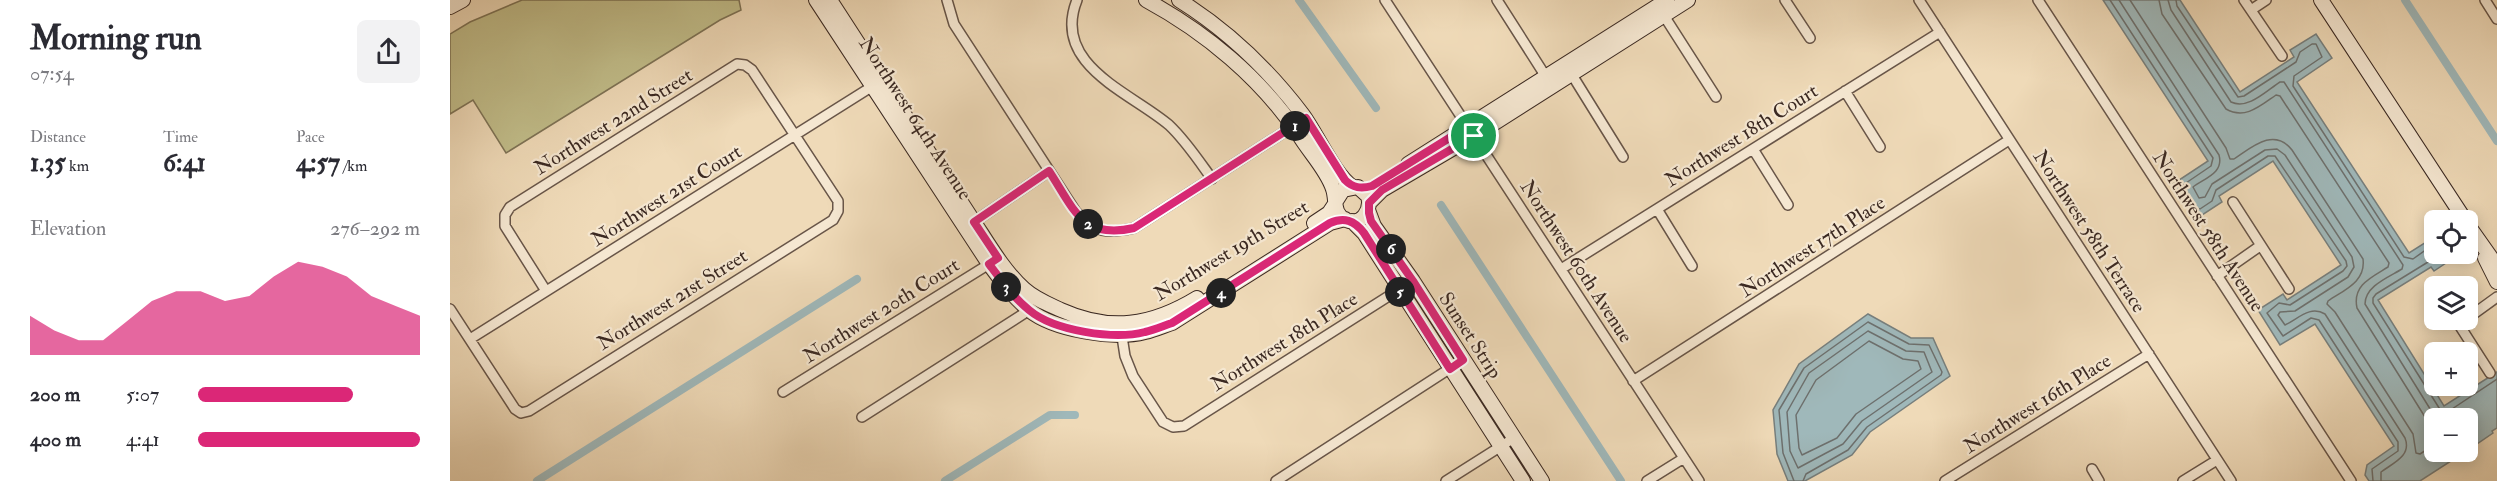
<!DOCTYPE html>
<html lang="en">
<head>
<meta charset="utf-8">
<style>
	:root { --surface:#fff; --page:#f2f2f3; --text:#2b2b33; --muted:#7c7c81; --accent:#db2777 }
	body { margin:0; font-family:"IM FELL Double Pica",serif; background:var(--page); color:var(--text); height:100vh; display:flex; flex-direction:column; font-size:22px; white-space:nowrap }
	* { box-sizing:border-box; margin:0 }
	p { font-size:20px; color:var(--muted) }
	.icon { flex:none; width:33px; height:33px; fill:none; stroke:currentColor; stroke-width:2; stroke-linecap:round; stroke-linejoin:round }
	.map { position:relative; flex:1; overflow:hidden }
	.drawer { display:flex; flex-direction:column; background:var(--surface); width:450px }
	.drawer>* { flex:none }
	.tools { position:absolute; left:1974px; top:210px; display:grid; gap:12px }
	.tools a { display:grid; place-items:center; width:54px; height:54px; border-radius:9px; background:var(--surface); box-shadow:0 3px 15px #0003; font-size:30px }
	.pin { position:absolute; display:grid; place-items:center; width:51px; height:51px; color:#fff; margin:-26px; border:3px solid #fff; border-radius:50%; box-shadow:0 2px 6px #0007 }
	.km { position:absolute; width:30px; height:30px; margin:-15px; border-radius:50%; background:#222; color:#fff; font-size:16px; line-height:30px; text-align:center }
	.round { display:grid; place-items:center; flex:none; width:63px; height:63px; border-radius:9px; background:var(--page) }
	.overview { display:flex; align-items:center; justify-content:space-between; height:102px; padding:0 30px }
	h1 { font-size:33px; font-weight:700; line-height:45px }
	.metrics { display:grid; grid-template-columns:repeat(3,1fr); gap:9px; height:102px; padding:6px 30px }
	.metrics div { display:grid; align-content:center }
	.metrics b { font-size:26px; font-weight:700 }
	.metrics small { font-size:16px; font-weight:400 }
	.metrics p { font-size:16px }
	.chart { height:168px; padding:12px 30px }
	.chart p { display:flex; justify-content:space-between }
	.chart svg { width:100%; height:108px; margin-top:6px; fill:var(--accent); opacity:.7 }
	ul { padding:0 30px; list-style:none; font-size:20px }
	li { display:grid; grid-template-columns:96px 72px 1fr; align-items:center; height:45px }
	li i { height:15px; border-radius:8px; background:var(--accent) }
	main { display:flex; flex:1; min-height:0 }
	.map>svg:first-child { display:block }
	.green { fill:#c1bd8a; stroke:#7e7356; stroke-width:1.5 }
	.water { fill:#9fb8ba; stroke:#777f7d; stroke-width:1.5 }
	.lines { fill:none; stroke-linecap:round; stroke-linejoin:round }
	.shore { stroke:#6d706e; stroke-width:1.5 }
	.canal { stroke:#9fb8ba; stroke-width:8 }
	.street-casing { stroke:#685548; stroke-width:12 }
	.secondary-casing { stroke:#3b2922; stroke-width:16 }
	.street { stroke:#f5e7d1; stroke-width:9 }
	.secondary { stroke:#f5e7d1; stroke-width:14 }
	.route-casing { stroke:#fff; stroke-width:12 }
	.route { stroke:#db2777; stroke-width:8 }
	.labels { text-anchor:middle; stroke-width:4.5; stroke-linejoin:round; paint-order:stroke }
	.street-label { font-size:20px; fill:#3b2922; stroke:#f5e7d1 }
</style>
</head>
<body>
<main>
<section class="drawer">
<div class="overview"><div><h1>Morning run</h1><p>07:54</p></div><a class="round"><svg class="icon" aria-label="share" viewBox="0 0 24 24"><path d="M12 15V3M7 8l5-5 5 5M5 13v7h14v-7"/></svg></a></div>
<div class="metrics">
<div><p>Distance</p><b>1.35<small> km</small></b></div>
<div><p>Time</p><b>6:41</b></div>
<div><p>Pace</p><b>4:57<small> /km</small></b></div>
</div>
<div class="chart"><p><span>Elevation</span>276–292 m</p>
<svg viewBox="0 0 160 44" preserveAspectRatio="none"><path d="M0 44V28L10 34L20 38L30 38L40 30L50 22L60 18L70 18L80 22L90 20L100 12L110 6L120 8L130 12L140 20L150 24L160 28V44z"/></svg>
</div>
<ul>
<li><b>200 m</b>5:07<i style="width:70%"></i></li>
<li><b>400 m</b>4:41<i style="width:100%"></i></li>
</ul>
</section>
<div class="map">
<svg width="2047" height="481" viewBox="0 0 2047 481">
	<rect width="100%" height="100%" fill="#efdab8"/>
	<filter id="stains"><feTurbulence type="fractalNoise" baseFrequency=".00333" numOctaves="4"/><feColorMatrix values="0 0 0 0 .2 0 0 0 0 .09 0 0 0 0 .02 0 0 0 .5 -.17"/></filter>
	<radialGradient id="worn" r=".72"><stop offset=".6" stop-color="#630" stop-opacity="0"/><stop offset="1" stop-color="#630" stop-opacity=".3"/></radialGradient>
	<path class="green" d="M72,0H289L291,10L270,20L56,153L23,100L0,114V34L20,22Z"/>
	<path class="water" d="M1653,0H1730L1790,92L1844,57L1840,50L1866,34L1882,58L1847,82L1959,253L1984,237V254L2008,255L1984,271L1981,267L1928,300L1994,406L2047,372V428L2042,431L2043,433L2018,450V418H1984V452H2015L1970,481H1919L1915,475L1917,465L1944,446L1865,324L1830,345L1808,310L1833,294L1837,300L1891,265L1823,161L1769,196L1772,202L1746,219L1723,184L1758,161Z
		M1418,314L1461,338H1483L1500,376L1420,432L1402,455L1355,481H1338L1327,454L1323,410L1349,364Z"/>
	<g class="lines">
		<path class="shore" d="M1660,0L1763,158L1761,166L1733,185L1746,208L1750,209L1762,201L1766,190L1818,156H1825L1896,261L1897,266L1893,271L1840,305L1829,303L1817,313L1833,336L1861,318L1869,320L1948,442V451L1922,469L1923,481
			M1669,0L1769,155C1774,173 1755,178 1743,187L1749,198L1755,197L1762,184L1815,150L1827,149L1835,155L1902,257L1904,267L1898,277L1845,311L1830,312L1828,315L1835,325C1848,319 1860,305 1875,314L1955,438C1962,456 1943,463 1931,472V481
			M1680,0L1776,148L1780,159H1784C1802,147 1824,127 1842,150L1913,259C1916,282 1894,290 1878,301L1877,304L1885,312L1963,434L1966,453L1970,454L1984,445
			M1709,0L1712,14L1776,109C1795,120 1810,106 1826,95L1830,96L1939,263L1938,267C1922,277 1902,285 1907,308L1975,417L1984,426
			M1718,0L1721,10L1781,102C1798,110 1816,91 1830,82H1834L1953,265L1952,269C1939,277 1915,286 1915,304L1982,412L1990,418
			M1726,0L1727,6L1788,97L1794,96L1846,62L1850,52L1862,44H1866L1872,57L1844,76L1843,86L1954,257L1963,259L1984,244
			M1999,254L1987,262H1978L1926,294L1923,298V303L1991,411H1999L2047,379
			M1418,331L1456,351L1474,352L1482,372L1412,421L1393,444L1348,468L1340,451L1337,412L1359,373Z
			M1419,341L1453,359L1468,361L1471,369L1406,414L1387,438L1352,455L1349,448L1346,415L1366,380Z
			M1344,481L1333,453L1329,410L1354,368L1418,322L1459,344L1479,345L1492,372L1491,375L1417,427L1398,450L1356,474L1353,481"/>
		<path class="canal" d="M849,0L926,108
			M1955,0L2047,141
			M991,205L1171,481
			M87,481L407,279
			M495,481L600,415H625"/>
		<g class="street-casing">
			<path id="street" d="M497,0L504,24L626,212C646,233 657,234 684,228L856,118
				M627,0C601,65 680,92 719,125C736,141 749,161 762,179
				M935,0L1249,481
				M1047,0L1098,80
				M1335,0L1360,38
				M1469,0L1781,481
				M1588,0L1901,481
				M1794,0L1832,56
				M2035,0L2047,19
				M1801,10L1816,0
				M1211,11L1266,97
				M1119,70L1173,157
				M1395,91L1430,147
				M1303,149L1338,205
				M1783,202L1839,289
				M1207,209L1242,266
				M524,222L599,171
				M1111,269L1490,32
				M1767,276L1810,246
				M1984,284L1986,286
				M0,309L65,409L71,413L79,411L383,220L388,211V201L302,70L295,65L287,64L60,207L55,215V226L96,291
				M2018,318L2047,297
				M2006,320L2040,373
				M671,330L675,356L683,376L713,422L723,427L734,426L953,287
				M20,339L426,84
				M1183,381L1559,140
				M333,392L544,261
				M412,417L581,309
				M1642,469L1649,481
				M826,481L1013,360
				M996,481L1064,438
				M1197,481L1234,458
				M1495,481L1699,354
				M1733,481L1767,460"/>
		</g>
		<g class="secondary-casing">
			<path id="secondary" d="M366,0L539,264C551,280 563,297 579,310C604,330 664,340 695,332C704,330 713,326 722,323L880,223L895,219
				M380,0L524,222C539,245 554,271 574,289C585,299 598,304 611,310C660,332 701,326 747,298
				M696,0C755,32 811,78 849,135C859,152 877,170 883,189C887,200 882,214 896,220C912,227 922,209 918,196L908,187L893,190L886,201
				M729,0C777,30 819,70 853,115C867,134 885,176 903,187
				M1871,0L2015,220
				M0,7L13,0
				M958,164L1217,0
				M919,203L932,190L1024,136L1238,0
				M918,210L924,226L963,281L1092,481
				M902,221L914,233L1073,481
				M864,223L879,213L885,204
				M2018,225L2047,266
				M2035,258L2047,282"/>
		</g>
		<use href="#street" class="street"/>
		<use href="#secondary" class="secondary"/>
	</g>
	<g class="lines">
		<g class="route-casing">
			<path id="route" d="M856,118L895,180C903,188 911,189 922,186L1017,127L1024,136L932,190L919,203V213L921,221L963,281L1013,360L1000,369L914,233C904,220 894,217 880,223L722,323C713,326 704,330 695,332C664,340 604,331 579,310C563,297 551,280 539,264L548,258L524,222L599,171C624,209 632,240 684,228Z"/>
		</g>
		<use href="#route" class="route"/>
	</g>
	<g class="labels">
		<g class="street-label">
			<text transform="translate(466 118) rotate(57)" y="7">Northwest 64th Avenue</text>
			<text transform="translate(163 121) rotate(-32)" y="7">Northwest 22nd Street</text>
			<text transform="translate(1291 135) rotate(-32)" y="7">Northwest 18th Court</text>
			<text transform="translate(216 195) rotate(-32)" y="7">Northwest 21st Court</text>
			<text transform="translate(1640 231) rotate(57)" y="7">Northwest 58th Terrace</text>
			<text transform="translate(1759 231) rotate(57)" y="7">Northwest 58th Avenue</text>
			<text transform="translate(1362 246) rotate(-33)" y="7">Northwest 17th Place</text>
			<text transform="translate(781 250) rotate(-31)" y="7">Northwest 19th Street</text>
			<text transform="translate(1127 261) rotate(57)" y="7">Northwest 60th Avenue</text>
			<text transform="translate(222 299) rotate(-32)" y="7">Northwest 21st Street</text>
			<text transform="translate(431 310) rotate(-32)" y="7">Northwest 20th Court</text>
			<text transform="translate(1021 335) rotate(57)" y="7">Sunset Strip</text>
			<text transform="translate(834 341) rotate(-32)" y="7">Northwest 18th Place</text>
			<text transform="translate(1587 403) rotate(-32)" y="7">Northwest 16th Place</text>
		</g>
	</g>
	<rect width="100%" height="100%" filter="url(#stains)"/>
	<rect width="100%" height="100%" fill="url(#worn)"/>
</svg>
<div class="tools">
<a><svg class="icon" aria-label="locate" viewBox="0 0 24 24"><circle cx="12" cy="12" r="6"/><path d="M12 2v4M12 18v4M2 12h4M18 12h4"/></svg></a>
<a><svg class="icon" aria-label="layers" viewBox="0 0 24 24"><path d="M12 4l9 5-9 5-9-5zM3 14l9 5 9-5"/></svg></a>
<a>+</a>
<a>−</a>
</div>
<div class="pin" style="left:1024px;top:136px;background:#1e9e55"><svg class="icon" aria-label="arrive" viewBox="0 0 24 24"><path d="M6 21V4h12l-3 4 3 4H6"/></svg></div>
<b class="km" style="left:845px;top:126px">1</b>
<b class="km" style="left:638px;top:224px">2</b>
<b class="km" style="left:556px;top:287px">3</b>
<b class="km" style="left:771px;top:293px">4</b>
<b class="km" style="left:950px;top:292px">5</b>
<b class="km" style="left:941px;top:249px">6</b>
</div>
</main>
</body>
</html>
